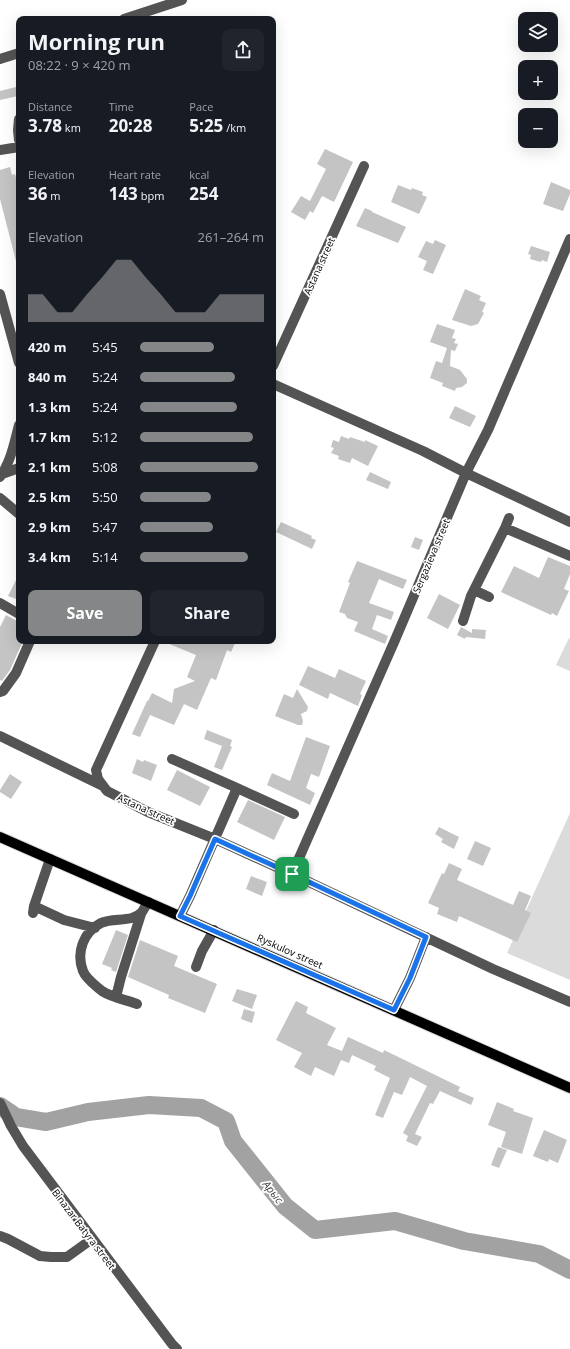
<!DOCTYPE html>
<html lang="en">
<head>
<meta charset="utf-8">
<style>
	:root { --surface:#171b24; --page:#20242c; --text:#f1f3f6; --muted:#9ea1a6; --accent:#858687 }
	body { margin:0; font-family:"Open Sans",sans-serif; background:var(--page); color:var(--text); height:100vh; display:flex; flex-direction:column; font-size:15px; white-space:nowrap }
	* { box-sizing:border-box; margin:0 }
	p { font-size:13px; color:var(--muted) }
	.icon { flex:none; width:22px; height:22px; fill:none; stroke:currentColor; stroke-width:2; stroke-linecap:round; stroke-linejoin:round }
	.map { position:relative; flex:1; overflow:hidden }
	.drawer { position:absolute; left:16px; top:16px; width:260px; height:628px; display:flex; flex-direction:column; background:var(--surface); border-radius:8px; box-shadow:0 4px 16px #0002 }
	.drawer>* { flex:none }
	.buttons { position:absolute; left:518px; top:12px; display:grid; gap:8px }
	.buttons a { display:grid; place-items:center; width:40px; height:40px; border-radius:8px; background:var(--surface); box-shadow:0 4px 16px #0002; font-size:20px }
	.pin { position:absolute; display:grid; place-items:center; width:34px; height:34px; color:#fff; margin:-17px; border-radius:8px; box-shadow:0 2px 6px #0006 }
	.round { display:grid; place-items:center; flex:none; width:42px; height:42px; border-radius:8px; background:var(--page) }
	.overview { display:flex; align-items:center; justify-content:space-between; height:68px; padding:0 12px }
	h1 { font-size:22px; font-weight:700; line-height:30px }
	.figures { display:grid; grid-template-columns:repeat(3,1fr); gap:6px; height:68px; padding:4px 12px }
	.figures div { display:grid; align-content:center }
	.figures b { font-size:17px; font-weight:700 }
	.figures small { font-size:11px; font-weight:400 }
	.figures p { font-size:11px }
	.chart { height:112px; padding:8px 12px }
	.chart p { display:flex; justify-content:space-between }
	.chart svg { width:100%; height:72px; margin-top:4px; fill:var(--accent); opacity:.7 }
	.action { display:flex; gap:8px; margin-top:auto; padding:8px 12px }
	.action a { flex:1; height:46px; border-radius:8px; background:var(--accent); color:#fff; font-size:16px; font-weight:700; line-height:46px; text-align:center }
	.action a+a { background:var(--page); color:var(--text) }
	ul { padding:0 12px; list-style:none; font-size:13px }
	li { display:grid; grid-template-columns:64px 48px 1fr; align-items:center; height:30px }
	li i { height:10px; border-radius:5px; background:var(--accent) }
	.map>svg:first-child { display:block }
	.green { fill:#dbdbdb }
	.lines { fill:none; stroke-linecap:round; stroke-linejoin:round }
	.river { stroke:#a2a2a2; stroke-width:18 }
	.building { fill:#c4c4c4 }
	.major-casing { stroke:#dbdbdb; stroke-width:12 }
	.minor { stroke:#545454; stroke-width:10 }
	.major { stroke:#000; stroke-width:10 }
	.route-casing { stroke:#fff; stroke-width:8 }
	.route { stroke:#1a73e8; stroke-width:5 }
	.labels { text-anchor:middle; stroke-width:3.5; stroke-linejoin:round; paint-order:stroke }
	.street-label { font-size:10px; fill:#000; stroke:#fff }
	.water-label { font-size:11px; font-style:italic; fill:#434343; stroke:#fff }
</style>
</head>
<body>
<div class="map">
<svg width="570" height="1349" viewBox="0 0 570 1349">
	<rect width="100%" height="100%" fill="#fff"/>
	<path class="green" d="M569,638L570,639V671L556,665Z
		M570,813V980L507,953Z"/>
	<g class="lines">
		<path class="river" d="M0,1106L16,1117L46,1122L88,1112L149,1105L201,1108L226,1121L233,1141L285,1206L315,1230L395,1221L464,1241L539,1254L570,1270"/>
	</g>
	<path class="building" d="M16,87L18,96L0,100V91Z
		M325,149L353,162L334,202L322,196L313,213L310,211L305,220L291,212L301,196L310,201L326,169L317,164Z
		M10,167L12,175L15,174L19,189V260L16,261L0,199V170Z
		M551,182L570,190V194L563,211L543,204Z
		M398,185L411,190L412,188L423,192L422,195L427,197L419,214L391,202Z
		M365,208L372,211V212L406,227L398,243L356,226Z
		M435,240L446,245L433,274L423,270L427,261L418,257L426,241L433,244Z
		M531,246L550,252L547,262L542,260L541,262L530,259L531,255L528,254Z
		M465,289L481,296L479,300L486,303L482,312L484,313L478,324L471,326L452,320Z
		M437,324L455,330L452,338L456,339L454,343L458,344L455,351L451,350L450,366L460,370L467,379V383L462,387L456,388L455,391L442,386L443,383L430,378L436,361L442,363L447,348L430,342Z
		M455,406L476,416L470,427L449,418Z
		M341,436L349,439L350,437L365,442V440L378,446L368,466L352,458L350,463L338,459L339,456L331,453L334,448L331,447L333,440L339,442Z
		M370,472L391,482L388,489L366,480Z
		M281,522L312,536L311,538L316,540L312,549L276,532Z
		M415,537L423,540L419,550L411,547Z
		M548,557L570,566V574L564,589L569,591L557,616L552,613L551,615L501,592L514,566L539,578Z
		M357,561L407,580L403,589L379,579L369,603L394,612L391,620L377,615L372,629L388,636L385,644L354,631L358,622L347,618L345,614L339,612L350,583L348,582Z
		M19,574V592L16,599L8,596Z
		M439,594L460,605L448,629L427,618Z
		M6,615L19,622V641H23L10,670L2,681L0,680V627Z
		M461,627L472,633V629L486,630L485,639L466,637L465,639L457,635Z
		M162,641H236L231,652L227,650L216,680L211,678L197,710L184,704L174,725L150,715L140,737L132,734L147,701H148L152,693L172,703L174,689L195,681L187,677L196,655Z
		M308,666L335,678L339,669L366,681L360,694L362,695L358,706L330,693L328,699L299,685Z
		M297,689L308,707L307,711L301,714L303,721L302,725H298L275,716L284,694L293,698Z
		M207,730L232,740L230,746L232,747L222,770L214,767L222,746L204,739Z
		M306,737L330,746L319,777L311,774L306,788L315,793L310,805L267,785L272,773L290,781Z
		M137,759L143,762L144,760L157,765L151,781L132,773Z
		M177,770L210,787L200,806L167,790Z
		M10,774L22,782L11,799L0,792V790Z
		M248,800L285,817L274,840L237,822Z
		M439,827L459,837L454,849L441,842L443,839L435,834Z
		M475,841L491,848L483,866L467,859Z
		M449,863L462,869L457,880L513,905L519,891L531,896L525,910L531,913L517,942L459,916L457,922L437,914L439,908L428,903L442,873L444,874Z
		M251,876L267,882L262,896L246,889Z
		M116,930L128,935L116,972L111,970L112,968L102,964Z
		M140,940L178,956L174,966L217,984L205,1013L168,998L169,995L128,977Z
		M237,989L257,995L252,1009L232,1001Z
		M296,1001L308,1007L306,1013L336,1028L327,1045L342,1051L348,1037L383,1053L384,1050L460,1087L458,1091L474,1098L471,1105L440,1091L433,1104L430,1103L415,1134L422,1137L417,1146L406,1141L408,1136L403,1133L427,1086L410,1077L402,1095L394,1092L383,1118L375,1115L390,1078L374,1070L376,1066L352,1055L349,1063L341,1060L334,1076L315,1067L311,1076L294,1067L302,1053L276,1040Z
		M244,1009L255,1012L252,1023L241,1019Z
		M497,1102L514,1109L513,1111L533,1118L522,1154L501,1147L506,1132L488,1125Z
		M544,1130L567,1140L558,1163L549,1159L548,1162L533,1156Z
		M498,1147L507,1150L499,1168L491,1165Z"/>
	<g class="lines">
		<g class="major-casing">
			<path id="major" d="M0,837L570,1088"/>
		</g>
		<path class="minor" d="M124,19L182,0
			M0,59L19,53
			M19,119L18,130L19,140
			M0,150L19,147
			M0,294L19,363
			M273,366L364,166
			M273,384L423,451L466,473L570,522
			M2,474L19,468
			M0,477C11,461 14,444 19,425
			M0,498L19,514
			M509,518L505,528L570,556
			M474,590L489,597
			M0,603L19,614
			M463,621L471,596L505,528
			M155,641L96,770L98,779L107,791L148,812L215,839L292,874L493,969L570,1002
			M0,692L3,691L16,673L30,641
			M0,736L103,786
			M172,759L237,788L190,896L180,916
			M237,788L294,814
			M292,874L395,640L466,473L488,430L570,239
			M34,906L64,920L95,928
			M33,913L34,906L50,859
			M196,967L202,951L214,930
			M116,997L121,977L141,914
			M137,1004C126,1000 111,997 102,991C95,985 86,979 83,971C76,953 83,932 101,923C113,917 133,923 142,912C144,909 146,905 148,902
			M394,1010L410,978L426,937
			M0,1103L11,1126L23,1146L172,1344L177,1349
			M0,1236L8,1239L40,1256L51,1257H67L92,1239"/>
		<use href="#major" class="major"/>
	</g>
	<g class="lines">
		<g class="route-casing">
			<path id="route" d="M215,839L292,874L426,937L410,978L394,1010L180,916L190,896Z"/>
		</g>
		<use href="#route" class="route"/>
	</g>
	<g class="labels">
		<g class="street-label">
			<text transform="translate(319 266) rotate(-66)" y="4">Astana street</text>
			<text transform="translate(431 556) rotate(-67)" y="4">Sergazieva street</text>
			<text transform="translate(146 809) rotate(24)" y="4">Astana street</text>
			<text transform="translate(290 951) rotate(24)" y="4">Ryskulov street</text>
			<text transform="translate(84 1229) rotate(53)" y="4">Binazar Batyra street</text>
		</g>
		<g class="water-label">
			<text transform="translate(273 1192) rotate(52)" y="4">Арыс</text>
		</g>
	</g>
</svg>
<div class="buttons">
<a><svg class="icon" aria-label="layers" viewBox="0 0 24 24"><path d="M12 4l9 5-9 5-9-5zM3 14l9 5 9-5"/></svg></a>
<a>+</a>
<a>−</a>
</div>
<div class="pin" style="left:292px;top:874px;background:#1e9e55"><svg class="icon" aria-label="arrive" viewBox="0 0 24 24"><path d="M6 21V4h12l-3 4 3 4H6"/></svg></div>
<section class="drawer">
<div class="overview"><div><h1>Morning run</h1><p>08:22 · 9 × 420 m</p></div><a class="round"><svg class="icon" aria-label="share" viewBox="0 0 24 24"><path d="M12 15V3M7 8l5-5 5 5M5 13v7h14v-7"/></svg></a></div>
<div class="figures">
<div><p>Distance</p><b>3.78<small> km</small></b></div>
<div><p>Time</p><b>20:28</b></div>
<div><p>Pace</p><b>5:25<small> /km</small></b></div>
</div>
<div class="figures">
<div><p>Elevation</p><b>36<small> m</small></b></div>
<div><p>Heart rate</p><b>143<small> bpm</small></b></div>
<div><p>kcal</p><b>254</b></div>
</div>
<div class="chart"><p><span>Elevation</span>261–264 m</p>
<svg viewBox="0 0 160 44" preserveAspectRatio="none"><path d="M0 44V27L10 27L20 38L30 38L40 27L50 17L60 6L70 6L80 17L90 27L100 38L110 38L120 38L130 27L140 27L150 27L160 27V44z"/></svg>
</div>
<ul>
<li><b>420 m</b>5:45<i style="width:60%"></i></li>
<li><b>840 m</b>5:24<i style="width:77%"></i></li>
<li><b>1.3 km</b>5:24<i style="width:78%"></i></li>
<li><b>1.7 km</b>5:12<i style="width:91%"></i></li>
<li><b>2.1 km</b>5:08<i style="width:95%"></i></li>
<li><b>2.5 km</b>5:50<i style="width:57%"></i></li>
<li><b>2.9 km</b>5:47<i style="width:59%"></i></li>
<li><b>3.4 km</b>5:14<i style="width:87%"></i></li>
</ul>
<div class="action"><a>Save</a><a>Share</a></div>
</section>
</div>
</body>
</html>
